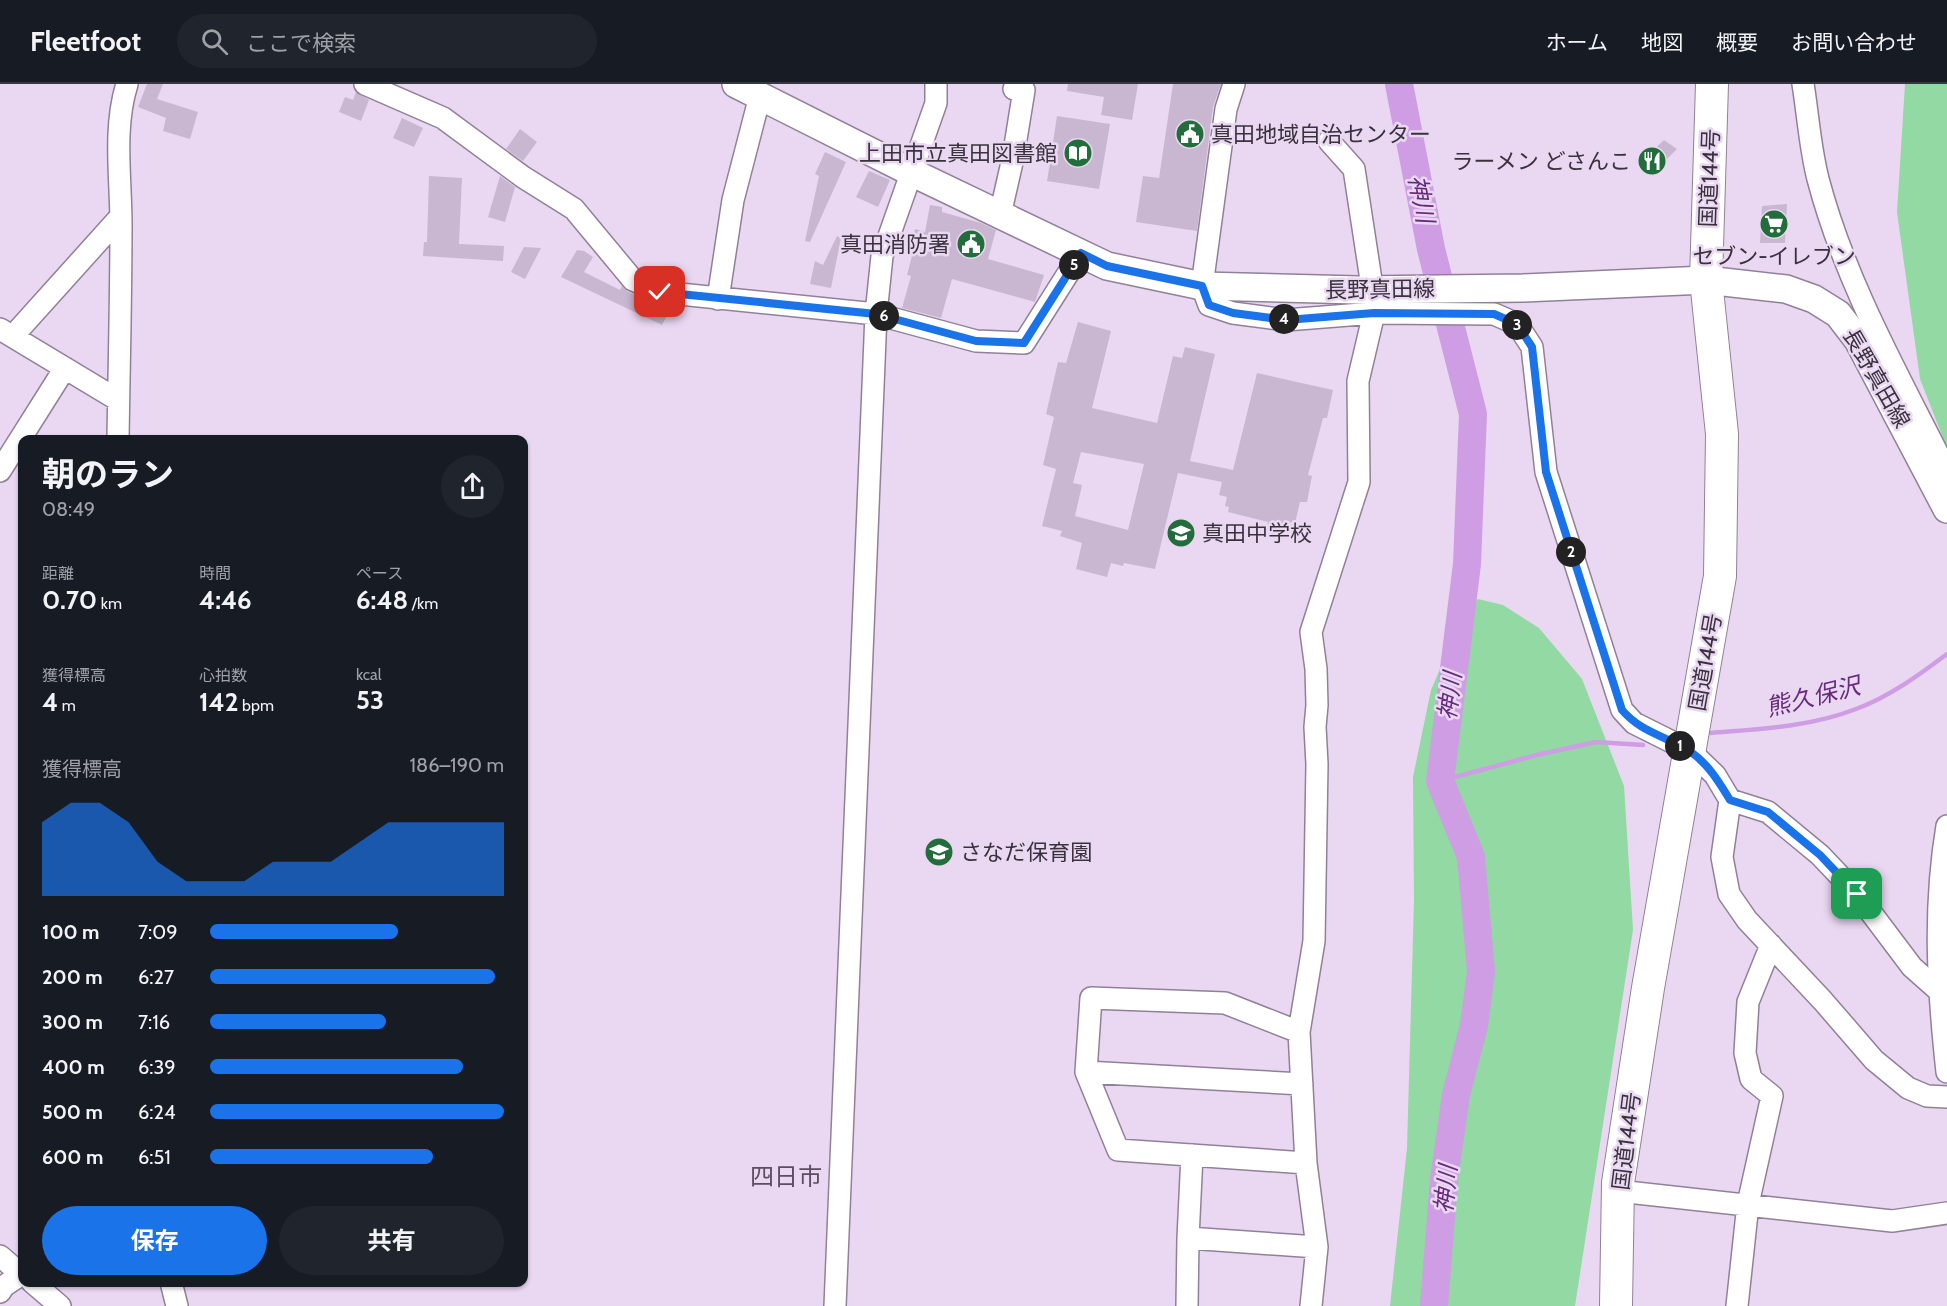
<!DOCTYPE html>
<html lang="ja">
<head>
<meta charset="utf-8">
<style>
	:root { --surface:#171b24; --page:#20242c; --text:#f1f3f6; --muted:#9ea1a6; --line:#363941; --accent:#1a73e8 }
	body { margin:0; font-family:Cabin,"Noto Sans JP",sans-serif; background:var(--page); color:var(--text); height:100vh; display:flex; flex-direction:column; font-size:22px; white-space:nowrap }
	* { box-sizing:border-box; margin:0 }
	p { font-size:20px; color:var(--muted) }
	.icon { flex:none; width:33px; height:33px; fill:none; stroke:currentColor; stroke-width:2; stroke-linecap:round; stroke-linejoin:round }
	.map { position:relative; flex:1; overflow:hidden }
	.sheet { position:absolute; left:18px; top:351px; width:510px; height:852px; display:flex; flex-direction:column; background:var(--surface); border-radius:12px; box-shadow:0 2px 4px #0004 }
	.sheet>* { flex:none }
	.pin { position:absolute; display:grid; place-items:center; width:51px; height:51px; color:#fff; margin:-26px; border-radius:12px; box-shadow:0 3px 9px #0006 }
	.km { position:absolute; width:30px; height:30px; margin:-15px; border-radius:50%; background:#222; color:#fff; font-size:16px; line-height:30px; text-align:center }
	.round { display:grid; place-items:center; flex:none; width:63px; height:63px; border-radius:32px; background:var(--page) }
	.summary { display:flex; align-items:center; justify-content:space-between; height:102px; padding:0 24px }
	h1 { font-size:33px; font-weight:700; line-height:45px }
	.metrics { display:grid; grid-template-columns:repeat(3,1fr); gap:9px; height:102px; padding:6px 24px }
	.metrics div { display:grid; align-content:center }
	.metrics b { font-size:26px; font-weight:700 }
	.metrics small { font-size:16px; font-weight:400 }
	.metrics p { font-size:16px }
	.chart { height:168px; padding:12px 24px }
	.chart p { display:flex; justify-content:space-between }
	.chart svg { width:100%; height:108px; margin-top:6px; fill:var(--accent); opacity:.7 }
	.cta { display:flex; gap:12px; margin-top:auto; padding:12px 24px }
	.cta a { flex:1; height:69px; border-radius:36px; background:var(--accent); color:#fff; font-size:24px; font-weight:700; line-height:69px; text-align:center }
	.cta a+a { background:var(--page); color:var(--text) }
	ul { padding:0 24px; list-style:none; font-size:20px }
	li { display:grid; grid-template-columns:96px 72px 1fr; align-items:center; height:45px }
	li i { height:15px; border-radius:8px; background:var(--accent) }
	header { display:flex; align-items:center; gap:36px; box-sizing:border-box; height:84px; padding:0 30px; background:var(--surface); border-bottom:2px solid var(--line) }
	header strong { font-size:28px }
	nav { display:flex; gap:33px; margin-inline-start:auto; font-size:21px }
	.search { width:420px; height:54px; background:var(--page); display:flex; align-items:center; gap:15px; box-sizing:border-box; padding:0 21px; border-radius:33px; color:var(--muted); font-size:22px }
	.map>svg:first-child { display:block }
	.green { fill:#92d9a3 }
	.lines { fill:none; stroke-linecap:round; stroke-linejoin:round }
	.stream { stroke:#ce9de4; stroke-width:4.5 }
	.river { stroke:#ce9de4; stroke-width:28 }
	.building { fill:#c9b7d1; fill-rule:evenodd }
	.minor-casing { stroke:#908098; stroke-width:24 }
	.major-casing { stroke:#908098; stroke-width:30 }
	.highway-casing { stroke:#908098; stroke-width:34 }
	.minor { stroke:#fff; stroke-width:21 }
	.major { stroke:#fff; stroke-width:27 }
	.highway { stroke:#fff; stroke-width:32 }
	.route-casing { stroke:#fff; stroke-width:12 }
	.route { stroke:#1a73e8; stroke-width:8 }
	.labels { text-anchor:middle; stroke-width:5; stroke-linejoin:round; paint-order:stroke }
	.poi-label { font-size:22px; fill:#39323c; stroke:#ead8f2; text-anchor:start }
	.street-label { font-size:22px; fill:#39323c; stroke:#ead8f2 }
	.water-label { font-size:24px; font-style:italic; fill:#672b7e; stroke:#ead8f2 }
	.neighbourhood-label { font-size:24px; fill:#5c4d63; stroke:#ead8f2 }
</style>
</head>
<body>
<header>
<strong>Fleetfoot</strong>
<div class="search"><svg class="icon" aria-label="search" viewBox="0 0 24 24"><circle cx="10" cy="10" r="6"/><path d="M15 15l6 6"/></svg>ここで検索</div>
<nav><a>ホーム</a><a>地図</a><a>概要</a><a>お問い合わせ</a></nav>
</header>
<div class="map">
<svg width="1947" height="1222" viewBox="0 0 1947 1222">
	<rect width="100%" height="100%" fill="#ead8f2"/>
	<path class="green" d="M1905,0H1947V364L1920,295L1897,128Z
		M1478,515L1503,521L1539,544L1582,595L1624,702L1633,846L1575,1222H1390L1407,1064L1414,816L1413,693L1431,606L1463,532Z"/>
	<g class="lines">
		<path class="stream" d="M1711,649C1759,645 1810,643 1856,625C1889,613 1919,591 1947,570
			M1440,697L1537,671L1596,658L1643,661"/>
		<path class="river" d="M1399,0L1431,165L1473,330L1467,480L1440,697L1471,773L1481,888L1474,941L1456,1011L1444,1095L1434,1222"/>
	</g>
	<path class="building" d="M147,0H163L157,15L198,28L190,55L163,47L166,34L138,23Z
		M1068,0H1138L1132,36L1101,31L1104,13L1067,7Z
		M1173,0H1221L1213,23L1197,147L1136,138L1143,92L1159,94Z
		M356,8L369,16L361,37L339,28L345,13L353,16Z
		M1057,32L1110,40L1099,105L1047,97Z
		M402,34L423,44L414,63L393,54Z
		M520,45L537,58L523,77L506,65Z
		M1664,56L1677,65L1653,89L1642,77Z
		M825,68L846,78L810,158L805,157L819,92L815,90Z
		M869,87L890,96L878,123L856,113Z
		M429,92L462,94L459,160L504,162L503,177L423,172L424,158H427Z
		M500,92L515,103L505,138L488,133Z
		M1787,120L1785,159H1760L1762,122Z
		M930,121L942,123V128L981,139L996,146L988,175L1044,191L1035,218L952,195L941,234L902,224L911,192L907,191L915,160L912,159L915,145L925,148Z
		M837,152L841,154L831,204L810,200L815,177L823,181Z
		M524,163L541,164L525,195L511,188Z
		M577,166L584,167L593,173L584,188L620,206L622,202L628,208L655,220L671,224L662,241L561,193Z
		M1078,238L1111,247L1092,324L1157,339L1173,272L1182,274L1185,263L1215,270L1190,377L1233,386L1257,289L1333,306L1327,334H1323L1308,391L1312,392L1307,418H1300L1295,439L1288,438L1283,455L1266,450L1268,438L1228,428L1229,423L1225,422L1227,413L1219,411L1222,398L1178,389L1155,485L1124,479L1123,482L1111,479L1107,493L1076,485L1082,459L1060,452L1062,447L1042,442L1056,385L1043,381L1054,333L1046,330L1058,278L1066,279ZM1081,368L1144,380L1128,446L1075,432L1082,401L1073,399Z"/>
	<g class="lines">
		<g class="minor-casing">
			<path id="minor" d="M365,0L443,34L523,93L574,125L633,196L660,208L876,230L976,257L1024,259L1081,169
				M1234,0L1226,25L1202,202L1209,221L1233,229L1286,236L1374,229L1494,230L1517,240L1532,263L1546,388L1622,626L1634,639L1690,667L1715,691L1730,716L1722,773L1729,810L1747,836L1823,917L1874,976L1908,1004L1927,1012L1947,1013
				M1803,0C1808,31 1810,64 1818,95C1845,198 1900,294 1947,388
				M1329,57L1354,85L1371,196
				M1000,131L1013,74L1024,6L1014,5
				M718,215L733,116L760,12
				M0,245L118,316
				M13,252L121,132
				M118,356C119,284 121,212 121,141C121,95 113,44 127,0
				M0,387L65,284
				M1730,716L1768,728L1820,771L1857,810L1912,883L1938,906
				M1947,742C1933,826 1938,905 1947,988
				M1299,948L1225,919L1091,914L1086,988L1118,1066L1306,1079
				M1086,988L1302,1000
				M1618,1107L1892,1137L1947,1129
				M1188,1154L1192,1071
				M0,1172L22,1191
				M32,1198L60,1222
				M171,1198L177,1222
				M0,1208L4,1202L22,1190
				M835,1222L876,230L882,172L936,19V0
				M1187,1222L1188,1154L1317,1163
				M1311,1222L1317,1163L1306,1079L1299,948L1314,857L1317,680L1315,643L1317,621L1316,585L1311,548L1359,398L1358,297L1374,229
				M1737,1222L1748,1120L1772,1012L1751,995L1745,969L1748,918L1771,861"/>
		</g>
		<g class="major-casing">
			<path id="major" d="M736,0L911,88L1107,182L1202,202L1358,206L1523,204L1706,196L1786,205L1814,215L1838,230L1858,256L1947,425"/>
		</g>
		<g class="highway-casing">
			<path id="highway" d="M1616,1222L1618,1099L1648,904L1720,492L1722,350L1706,196L1712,0"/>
		</g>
		<use href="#minor" class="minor"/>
		<use href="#major" class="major"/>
		<use href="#highway" class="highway"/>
	</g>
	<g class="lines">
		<g class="route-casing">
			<path id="route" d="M660,208L876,230L976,257L1024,259L1081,169L1107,182L1202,202L1209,221L1233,229L1286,236L1374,229L1494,230L1517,240L1532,263L1546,388L1622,626C1642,649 1664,651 1689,667C1707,678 1719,698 1730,716L1768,728L1820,771L1857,810"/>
		</g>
		<use href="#route" class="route"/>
	</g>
	<defs>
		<g id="civic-disc" transform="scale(1.5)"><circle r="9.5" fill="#226d3b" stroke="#ead8f2"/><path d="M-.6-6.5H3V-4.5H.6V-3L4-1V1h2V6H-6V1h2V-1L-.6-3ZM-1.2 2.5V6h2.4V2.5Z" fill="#fff"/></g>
		<g id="library-disc" transform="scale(1.5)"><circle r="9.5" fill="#226d3b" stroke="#ead8f2"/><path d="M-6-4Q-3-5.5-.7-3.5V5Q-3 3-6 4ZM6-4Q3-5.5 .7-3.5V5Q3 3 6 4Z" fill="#fff"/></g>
		<g id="restaurant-disc" transform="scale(1.5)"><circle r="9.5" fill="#226d3b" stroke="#ead8f2"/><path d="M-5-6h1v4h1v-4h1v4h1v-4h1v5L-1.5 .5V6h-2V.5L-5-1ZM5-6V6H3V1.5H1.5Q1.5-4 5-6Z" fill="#fff"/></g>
		<g id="supermarket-disc" transform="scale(1.5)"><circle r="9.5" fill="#226d3b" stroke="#ead8f2"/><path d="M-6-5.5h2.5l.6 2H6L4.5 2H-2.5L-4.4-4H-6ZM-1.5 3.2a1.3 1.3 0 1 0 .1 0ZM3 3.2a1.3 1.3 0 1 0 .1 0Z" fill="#fff"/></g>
		<g id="school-disc" transform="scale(1.5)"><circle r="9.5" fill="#226d3b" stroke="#ead8f2"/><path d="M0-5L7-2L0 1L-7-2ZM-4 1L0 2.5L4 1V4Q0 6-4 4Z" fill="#fff"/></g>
	</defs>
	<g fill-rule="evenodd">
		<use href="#civic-disc" x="1190" y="50"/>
		<use href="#library-disc" x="1078" y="69"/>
		<use href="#restaurant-disc" x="1652" y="77"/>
		<use href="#supermarket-disc" x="1774" y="140"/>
		<use href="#civic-disc" x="971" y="160"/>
		<use href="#school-disc" x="1181" y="449"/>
		<use href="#school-disc" x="939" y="768"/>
	</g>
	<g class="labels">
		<g class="poi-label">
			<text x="1211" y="58">真田地域自治センター</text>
			<text x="1057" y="77" text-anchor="end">上田市立真田図書館</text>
			<text x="1631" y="85" text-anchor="end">ラーメン どさんこ</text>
			<text x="950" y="168" text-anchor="end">真田消防署</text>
			<text x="1774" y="180" text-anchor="middle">セブン-イレブン</text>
			<text x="1202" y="457">真田中学校</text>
			<text x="960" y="776">さなだ保育園</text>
		</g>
		<g class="street-label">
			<text transform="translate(1709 94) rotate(-88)" y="8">国道144号</text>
			<text transform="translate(1380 205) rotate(-1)" y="8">長野真田線</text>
			<text transform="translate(1877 294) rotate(60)" y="8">長野真田線</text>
			<text transform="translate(1705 578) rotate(-80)" y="8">国道144号</text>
			<text transform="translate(1626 1057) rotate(-83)" y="8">国道144号</text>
		</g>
		<g class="water-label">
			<text transform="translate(1421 115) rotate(79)" y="8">神川</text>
			<text transform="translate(1450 612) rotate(-83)" y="8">神川</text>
			<text transform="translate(1813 613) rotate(-14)" y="8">熊久保沢</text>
			<text transform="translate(1446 1105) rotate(-84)" y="8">神川</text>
		</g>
		<g class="neighbourhood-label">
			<text x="786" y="1101">四日市</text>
		</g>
	</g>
</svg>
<div class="pin" style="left:1857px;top:810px;background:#1e9e55"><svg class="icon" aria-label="arrive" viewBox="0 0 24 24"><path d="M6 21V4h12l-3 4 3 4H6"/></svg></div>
<div class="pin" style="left:660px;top:208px;background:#d93025"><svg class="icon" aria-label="check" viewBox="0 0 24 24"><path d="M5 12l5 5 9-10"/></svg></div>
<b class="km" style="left:1680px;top:662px">1</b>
<b class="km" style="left:1571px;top:468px">2</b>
<b class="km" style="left:1517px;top:241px">3</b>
<b class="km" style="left:1284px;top:235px">4</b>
<b class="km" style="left:1074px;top:181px">5</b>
<b class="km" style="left:884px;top:232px">6</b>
<section class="sheet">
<div class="summary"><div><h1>朝のラン</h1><p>08:49</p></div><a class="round"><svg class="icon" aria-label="share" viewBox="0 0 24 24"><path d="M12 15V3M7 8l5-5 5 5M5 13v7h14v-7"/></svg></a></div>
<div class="metrics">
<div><p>距離</p><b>0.70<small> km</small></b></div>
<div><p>時間</p><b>4:46</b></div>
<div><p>ペース</p><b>6:48<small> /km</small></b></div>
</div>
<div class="metrics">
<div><p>獲得標高</p><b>4<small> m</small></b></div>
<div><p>心拍数</p><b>142<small> bpm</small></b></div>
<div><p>kcal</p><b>53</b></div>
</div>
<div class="chart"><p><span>獲得標高</span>186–190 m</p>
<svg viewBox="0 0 160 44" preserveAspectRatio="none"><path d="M0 44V14L10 6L20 6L30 14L40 30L50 38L60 38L70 38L80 30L90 30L100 30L110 22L120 14L130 14L140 14L150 14L160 14V44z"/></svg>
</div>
<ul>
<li><b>100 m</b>7:09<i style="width:64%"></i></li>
<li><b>200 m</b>6:27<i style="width:97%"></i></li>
<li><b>300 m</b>7:16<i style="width:60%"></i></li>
<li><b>400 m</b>6:39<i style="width:86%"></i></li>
<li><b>500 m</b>6:24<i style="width:100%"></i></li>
<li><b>600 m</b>6:51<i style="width:76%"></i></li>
</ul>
<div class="cta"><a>保存</a><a>共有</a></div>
</section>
</div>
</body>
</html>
